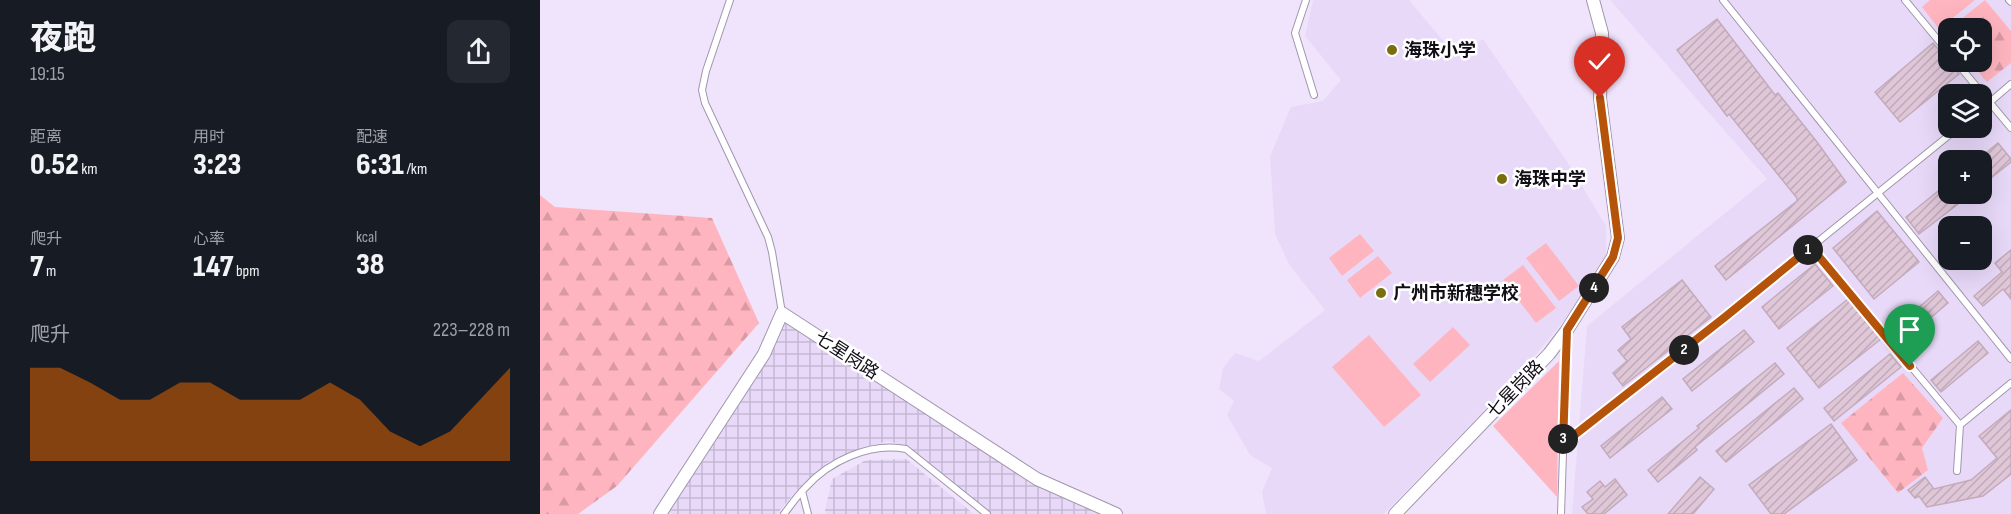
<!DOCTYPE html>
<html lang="zh">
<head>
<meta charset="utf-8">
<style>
	:root { --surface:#171b24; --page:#242831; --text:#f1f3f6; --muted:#9ea1a6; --accent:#b45309 }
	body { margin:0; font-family:"Sofia Sans Condensed","Noto Sans SC",sans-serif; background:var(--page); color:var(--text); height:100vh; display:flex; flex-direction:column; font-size:22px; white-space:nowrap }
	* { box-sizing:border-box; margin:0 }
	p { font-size:20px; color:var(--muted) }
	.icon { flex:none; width:33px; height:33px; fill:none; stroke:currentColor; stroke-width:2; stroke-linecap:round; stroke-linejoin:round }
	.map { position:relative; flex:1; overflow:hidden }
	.side { display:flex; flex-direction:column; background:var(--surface); width:540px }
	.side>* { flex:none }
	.tools { position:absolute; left:1398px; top:18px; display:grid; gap:12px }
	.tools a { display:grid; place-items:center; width:54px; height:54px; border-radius:12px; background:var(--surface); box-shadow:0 6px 24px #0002; font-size:30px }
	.pin { position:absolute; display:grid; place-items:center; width:51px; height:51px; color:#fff; margin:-62px -26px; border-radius:50% 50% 50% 0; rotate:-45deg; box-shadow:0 0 6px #0007 }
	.pin .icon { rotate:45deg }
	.km { position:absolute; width:30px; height:30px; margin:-15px; border-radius:50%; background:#222; color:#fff; font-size:16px; line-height:30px; text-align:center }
	.round { display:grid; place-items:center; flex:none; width:63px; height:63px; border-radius:12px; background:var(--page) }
	.overview { display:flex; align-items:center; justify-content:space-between; height:102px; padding:0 30px }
	h1 { font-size:33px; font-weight:800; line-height:45px }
	.stats { display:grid; grid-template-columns:repeat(3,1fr); gap:9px; height:102px; padding:6px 30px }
	.stats div { display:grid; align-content:center }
	.stats b { font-size:30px; font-weight:800 }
	.stats small { font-size:16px; font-weight:400 }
	.stats p { font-size:16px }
	.chart { height:168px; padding:12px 30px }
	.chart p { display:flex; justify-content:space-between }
	.chart svg { width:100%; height:108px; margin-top:6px; fill:var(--accent); opacity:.7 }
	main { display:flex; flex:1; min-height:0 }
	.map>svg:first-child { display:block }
	.built { fill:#e8d9f9; fill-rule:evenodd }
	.industrial { fill:url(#industrial-grid) }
	.grass { fill:#ffb5c0 }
	.forest { fill:url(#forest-firs) }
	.building { fill:url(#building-hatch); stroke:#c3abbb; stroke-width:1.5 }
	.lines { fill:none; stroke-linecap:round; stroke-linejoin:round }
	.lane-casing { stroke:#a196ad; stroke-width:8 }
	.street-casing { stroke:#a196ad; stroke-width:14 }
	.lane { stroke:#fff; stroke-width:6 }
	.street { stroke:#fff; stroke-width:12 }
	.route-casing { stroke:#fff; stroke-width:12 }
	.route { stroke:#b45309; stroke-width:8 }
	.poi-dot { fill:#786e0d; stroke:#fff; stroke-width:2 }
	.labels { text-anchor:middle; stroke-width:5; stroke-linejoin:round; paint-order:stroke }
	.poi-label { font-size:18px; font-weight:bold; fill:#120e16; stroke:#fff; text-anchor:start }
	.street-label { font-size:18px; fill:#120e16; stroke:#fff }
</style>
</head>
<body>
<main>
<section class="side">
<div class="overview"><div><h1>夜跑</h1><p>19:15</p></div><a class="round"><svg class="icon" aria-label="share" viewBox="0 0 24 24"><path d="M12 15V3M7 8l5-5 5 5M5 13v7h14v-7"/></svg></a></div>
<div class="stats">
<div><p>距离</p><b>0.52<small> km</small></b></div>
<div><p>用时</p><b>3:23</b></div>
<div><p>配速</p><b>6:31<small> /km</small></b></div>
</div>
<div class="stats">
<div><p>爬升</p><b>7<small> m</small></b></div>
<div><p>心率</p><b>147<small> bpm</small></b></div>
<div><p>kcal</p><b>38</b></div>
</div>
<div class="chart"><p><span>爬升</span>223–228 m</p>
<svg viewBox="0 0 160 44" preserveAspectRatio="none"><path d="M0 44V6L10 6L20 12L30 19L40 19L50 12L60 12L70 19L80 19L90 19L100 12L110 19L120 32L130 38L140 32L150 19L160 6V44z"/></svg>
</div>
</section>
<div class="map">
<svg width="1471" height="514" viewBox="0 0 1471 514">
	<defs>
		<pattern id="industrial-grid" width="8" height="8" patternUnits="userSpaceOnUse" patternTransform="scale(1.5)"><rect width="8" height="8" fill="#e8d9f9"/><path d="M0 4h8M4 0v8" fill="none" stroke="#c6b9d5"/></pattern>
		<pattern id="forest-firs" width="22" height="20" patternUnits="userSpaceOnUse" patternTransform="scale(1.5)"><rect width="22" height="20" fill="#ffb5c0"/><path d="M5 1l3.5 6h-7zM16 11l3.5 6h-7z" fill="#da9aa4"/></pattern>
		<pattern id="building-hatch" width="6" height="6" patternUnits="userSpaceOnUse" patternTransform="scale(1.5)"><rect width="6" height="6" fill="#e0c7d8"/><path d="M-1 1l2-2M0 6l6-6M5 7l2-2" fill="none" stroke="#bfaab9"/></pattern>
	</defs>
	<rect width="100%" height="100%" fill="#f0e4fd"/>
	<path class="built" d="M773,0H869L916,56L943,39L1028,163L1066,226V257L1029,315L982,371L844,514H726L722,492L732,468L710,455L687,415L694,401L679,389L683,368L695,353L719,361L785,310L750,266L735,234L730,156L751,107L783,101L801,80L765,36Z
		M1070,0H1471V514H1032L1047,326L1227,179ZM1408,28H1442V62H1408ZM1408,94H1442V128H1408ZM1408,160H1442V194H1408ZM1408,226H1442V260H1408Z"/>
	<path class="industrial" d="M243,318L565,514H452L367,446L347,441L288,462L257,490L237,514H125Z
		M366,459L434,514H286L285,510L292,479L326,460Z"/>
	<path class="grass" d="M1390,0H1435L1399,29L1382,7Z
		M820,234L834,251L802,276L789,258Z
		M1006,243L1039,286L1019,301L986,258Z
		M838,256L852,273L820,298L807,280Z
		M983,265L1016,308L996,323L963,280Z
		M913,327L930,345L890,382L873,364Z
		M829,335L881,395L844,427L792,367Z
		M1019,361L1017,497L953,426Z"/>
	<path class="forest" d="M1445,0L1471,31V63L1447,82L1430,62H1442V28H1410Z
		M0,195L15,207L172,218L219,323L77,486L38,514H0Z
		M1363,373L1403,418L1382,448L1388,470L1358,493L1301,423Z"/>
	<path class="building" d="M1177,19L1235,95L1238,93L1277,142L1306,182L1186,280L1175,266L1257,201V198L1189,114L1187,116L1137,50Z
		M1393,43L1419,74L1360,122L1335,92Z
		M1458,143L1471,159V162L1442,185V156Z
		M1408,183V194H1431L1379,234L1366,217Z
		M1337,211L1379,262L1334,299L1293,248Z
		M1471,250V299L1463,289L1443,306L1434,296L1462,272L1455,263Z
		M1275,264L1293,286L1239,329L1222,307Z
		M1142,280L1171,317L1083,386L1073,373L1087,361L1078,350L1091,339L1082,327Z
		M1398,291L1408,303L1361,343L1351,331Z
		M1308,299L1341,339L1279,388L1247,348Z
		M1204,330L1214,342L1152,391L1143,379Z
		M1438,341L1448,353L1401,392L1391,380Z
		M1350,354L1361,367L1294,421L1284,408Z
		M1235,363L1244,374L1155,447L1157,450L1118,482L1108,470L1159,428L1157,426Z
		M1254,388L1263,399L1186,462L1176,451Z
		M1122,397L1132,409L1070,458L1061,446Z
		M1471,410V474L1443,496L1387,507L1379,496L1375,498L1368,490L1385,477L1394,489L1431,480L1457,458L1439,436Z
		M1291,424L1317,460L1244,514H1231L1209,485Z
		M1160,477L1174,489L1153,514H1128Z
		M1075,479L1087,495L1064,514H1048L1042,507L1053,499L1047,492L1060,481L1065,487Z"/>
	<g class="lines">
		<g class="lane-casing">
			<path id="lane" d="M190,0L166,71L162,90L165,103L228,237L232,252L242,313
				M766,0L755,33L774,95
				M1183,0L1471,359
				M1365,0L1408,52
				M1469,0L1471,2
				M1416,62L1471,128
				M1442,109L1471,84
				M1271,247L1420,425
				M1023,444L1185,317L1418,128
				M1417,471L1420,425L1471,383
				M262,491L268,514
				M244,514C251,505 257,496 265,488C289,461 330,442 366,449L447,514
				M1021,514L1027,333"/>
		</g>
		<g class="street-casing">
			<path id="street" d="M120,514L224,354L242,313L497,479L576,514
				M855,514L1009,354L1027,330L1073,257L1078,238L1060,98L1062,33L1053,0"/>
		</g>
		<use href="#lane" class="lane"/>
		<use href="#street" class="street"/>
	</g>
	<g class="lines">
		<g class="route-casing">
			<path id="route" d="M1060,98L1078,238L1073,257L1027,330L1023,444L1185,317L1271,247L1370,366"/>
		</g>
		<use href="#route" class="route"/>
	</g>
	<g class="poi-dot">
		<circle cx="852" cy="50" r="6"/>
		<circle cx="962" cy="179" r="6"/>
		<circle cx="841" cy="293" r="6"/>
	</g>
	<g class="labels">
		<g class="poi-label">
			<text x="864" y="56">海珠小学</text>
			<text x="974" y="185">海珠中学</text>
			<text x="853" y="299">广州市新穗学校</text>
		</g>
		<g class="street-label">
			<text transform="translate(307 355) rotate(33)" y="6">七星岗路</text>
			<text transform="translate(975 389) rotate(-46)" y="6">七星岗路</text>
		</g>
	</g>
</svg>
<div class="tools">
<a><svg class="icon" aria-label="locate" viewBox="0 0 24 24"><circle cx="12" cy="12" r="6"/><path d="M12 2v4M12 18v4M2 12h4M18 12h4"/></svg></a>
<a><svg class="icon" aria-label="layers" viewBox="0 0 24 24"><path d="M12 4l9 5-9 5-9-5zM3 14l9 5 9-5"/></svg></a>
<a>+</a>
<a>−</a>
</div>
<div class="pin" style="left:1370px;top:366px;background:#1e9e55"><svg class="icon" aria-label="arrive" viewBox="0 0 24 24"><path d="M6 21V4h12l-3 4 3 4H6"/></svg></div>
<div class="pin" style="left:1060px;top:98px;background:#d93025"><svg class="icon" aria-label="check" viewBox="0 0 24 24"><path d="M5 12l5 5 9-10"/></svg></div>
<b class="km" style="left:1268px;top:250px">1</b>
<b class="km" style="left:1144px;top:350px">2</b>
<b class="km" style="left:1023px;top:439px">3</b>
<b class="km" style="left:1054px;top:288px">4</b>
</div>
</main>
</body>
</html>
